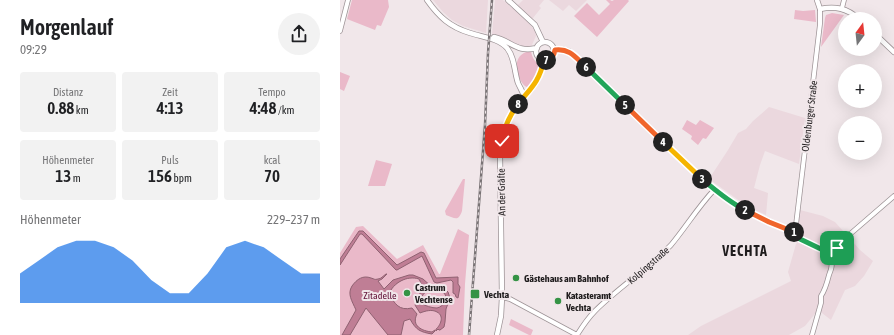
<!DOCTYPE html>
<html lang="de">
<head>
<meta charset="utf-8">
<style>
	:root { --surface:#fff; --page:#f2f2f2; --text:#202124; --muted:#757577; --accent:#1a73e8 }
	body { margin:0; font-family:"Asap Condensed",sans-serif; background:var(--page); color:var(--text); height:100vh; display:flex; flex-direction:column; font-size:15px; white-space:nowrap }
	* { box-sizing:border-box; margin:0 }
	p { font-size:13px; color:var(--muted) }
	.icon { flex:none; width:22px; height:22px; fill:none; stroke:currentColor; stroke-width:2; stroke-linecap:round; stroke-linejoin:round }
	.map { position:relative; flex:1; overflow:hidden }
	.sheet { display:flex; flex-direction:column; background:var(--surface); width:340px }
	.sheet>* { flex:none }
	.needle { width:26px; rotate:15deg }
	.fabs { position:absolute; left:498px; top:12px; display:grid; gap:8px }
	.fabs a { display:grid; place-items:center; width:44px; height:44px; border-radius:50%; background:var(--surface); box-shadow:0 4px 16px #0002; font-size:20px }
	.pin { position:absolute; display:grid; place-items:center; width:34px; height:34px; color:#fff; margin:-17px; border-radius:8px; box-shadow:0 2px 6px #0006 }
	.km { position:absolute; width:20px; height:20px; margin:-10px; border-radius:50%; background:#222; color:#fff; font-size:11px; line-height:20px; text-align:center }
	.round { display:grid; place-items:center; flex:none; width:42px; height:42px; border-radius:21px; background:var(--page) }
	.overview { display:flex; align-items:center; justify-content:space-between; height:68px; padding:0 20px }
	h1 { font-size:22px; font-weight:600; line-height:30px }
	.metrics { display:grid; grid-template-columns:repeat(3,1fr); gap:6px; height:68px; padding:4px 20px }
	.metrics div { display:grid; align-content:center; border-radius:4px; background:var(--page); text-align:center }
	.metrics b { font-size:17px; font-weight:600 }
	.metrics small { font-size:11px; font-weight:400 }
	.metrics p { font-size:11px }
	.chart { height:112px; padding:8px 20px }
	.chart p { display:flex; justify-content:space-between }
	.chart svg { width:100%; height:72px; margin-top:4px; fill:var(--accent); opacity:.7 }
	main { display:flex; flex:1; min-height:0 }
	.map>svg:first-child { display:block }
	.built { fill:#ebd8de }
	.green { fill:#eab9c9 }
	.water { fill:#bf7e95; stroke:#8f6171; fill-rule:evenodd }
	.lines { fill:none; stroke-linecap:round; stroke-linejoin:round }
	.tertiary-casing { stroke:#9d9396; stroke-width:5.5 }
	.secondary-casing { stroke:#9d9396; stroke-width:6 }
	.tertiary { stroke:#fff; stroke-width:4 }
	.secondary { stroke:#fff; stroke-width:4.5 }
	.rail-casing { stroke:#797375; stroke-width:2.5 }
	.rail { stroke:#f1e7ea; stroke-width:1; stroke-dasharray:3; stroke-linecap:butt }
	.split-1-casing { stroke:#fff; stroke-width:8 }
	.split-2-casing { stroke:#fff; stroke-width:8 }
	.split-3-casing { stroke:#fff; stroke-width:8 }
	.split-4-casing { stroke:#fff; stroke-width:8 }
	.split-5-casing { stroke:#fff; stroke-width:8 }
	.split-6-casing { stroke:#fff; stroke-width:8 }
	.split-7-casing { stroke:#fff; stroke-width:8 }
	.split-8-casing { stroke:#fff; stroke-width:8 }
	.split-9-casing { stroke:#fff; stroke-width:8 }
	.split-1 { stroke:#22a559; stroke-width:5 }
	.split-2 { stroke:#f0652b; stroke-width:5 }
	.split-3 { stroke:#22a559; stroke-width:5 }
	.split-4 { stroke:#f5b400; stroke-width:5 }
	.split-5 { stroke:#f0652b; stroke-width:5 }
	.split-6 { stroke:#22a559; stroke-width:5 }
	.split-7 { stroke:#f0652b; stroke-width:5 }
	.split-8 { stroke:#f5b400; stroke-width:5 }
	.split-9 { stroke:#f5b400; stroke-width:5 }
	.poi-dot { fill:#359345; stroke:#f1e7ea; stroke-width:1.5 }
	.labels { text-anchor:middle; stroke-width:4; stroke-linejoin:round; paint-order:stroke }
	.street-label { font-size:10px; fill:#1f1c1d; stroke:#f1e7ea }
	.poi-label { font-size:10px; font-weight:bold; fill:#1f1c1d; stroke:#f1e7ea; text-anchor:start }
	.park-label { font-size:10px; fill:#621338; stroke:#f1e7ea }
	.district-label { font-size:14px; font-weight:bold; letter-spacing:1px; fill:#1f1c1d; stroke:#f1e7ea }
</style>
</head>
<body>
<main>
<section class="sheet">
<div class="overview"><div><h1>Morgenlauf</h1><p>09:29</p></div><a class="round"><svg class="icon" aria-label="share" viewBox="0 0 24 24"><path d="M12 15V3M7 8l5-5 5 5M5 13v7h14v-7"/></svg></a></div>
<div class="metrics">
<div><p>Distanz</p><b>0.88<small> km</small></b></div>
<div><p>Zeit</p><b>4:13</b></div>
<div><p>Tempo</p><b>4:48<small> /km</small></b></div>
</div>
<div class="metrics">
<div><p>Höhenmeter</p><b>13<small> m</small></b></div>
<div><p>Puls</p><b>156<small> bpm</small></b></div>
<div><p>kcal</p><b>70</b></div>
</div>
<div class="chart"><p><span>Höhenmeter</span>229–237 m</p>
<svg viewBox="0 0 160 44" preserveAspectRatio="none"><path d="M0 44V26L10 18L20 10L30 6L40 6L50 10L60 18L70 30L80 38L90 38L100 26L110 10L120 6L130 10L140 18L150 26L160 26V44z"/></svg>
</div>
</section>
<div class="map">
<svg width="554" height="335" viewBox="0 0 554 335">
	<rect width="100%" height="100%" fill="#f1e7ea"/>
	<path class="built" d="M93,0H148L146,33L123,26L112,20L103,12Z
		M155,0H163L172,8L179,4L183,0H204L199,6L201,8L189,23L195,31L196,36L191,47L184,48L178,46L163,38L152,35Z
		M209,0H247L236,11L229,5L223,11Z
		M429,107L465,118L459,164L425,151L420,165L414,188L428,193L426,215L408,207L369,179L388,150L398,133L406,129L413,121Z
		M460,210L483,216L495,222L520,250L533,261L524,276L515,286L505,290L491,320L478,310L465,326L449,335H348L361,326L451,281L448,272L456,244L461,237L458,235L457,230Z"/>
	<path class="green" d="M12,0H48L49,7L41,26L37,25L35,30L7,19Z
		M266,0H270L272,1L274,0H288L289,1L257,37L234,16L247,3L259,15L270,4Z
		M455,10L463,11L475,10L476,22L454,19Z
		M492,13L504,15L481,47L485,18L486,15Z
		M191,51C192,58 195,62 200,65C199,70 194,86 188,87C181,88 165,54 191,51Z
		M0,72L10,76L4,91L0,89Z
		M347,120L356,125L360,120L374,128L366,139L363,138L358,145L351,139L352,136L342,129Z
		M36,160L52,164L45,186H28Z
		M123,179H125L122,211C118,222 115,218 106,215L105,211Z
		M23,226L57,259L83,245L99,274H100L118,229L129,235L125,284L123,335H0V253L16,227Z
		M171,319L193,330L191,335H189L169,325Z"/>
	<path class="water" d="M19,231H23L57,265L81,252L84,253L96,278L118,277V284L120,287L118,298L116,297L115,294L113,293V282L111,280L97,283L94,282L82,256L57,270H56L22,234H20L0,265V259Z
		M46,274H47L42,279L38,281L44,289L53,280L69,275H73L83,279L92,287L105,289L108,292L110,298L106,309L105,322L104,327L100,330H99L98,329L96,331V329C100,326 105,316 97,312C92,309 85,311 80,313L75,305C79,298 84,286 79,279C67,275 53,283 49,294C55,304 59,311 72,308L77,314C71,326 82,331 92,332L95,330V331L92,334C80,332 76,330 70,319L64,321L61,335H48L26,308L10,335H2L16,310C12,301 7,294 12,286C17,279 23,275 31,278C35,279 34,280 38,279C41,279 43,276 46,274ZM91,290C95,291 101,290 104,293C109,298 103,307 97,308C92,308 85,306 81,303C81,296 84,291 91,290Z"/>
	<g class="lines">
		<g class="tertiary-casing">
			<path id="tertiary" d="M502,8L504,0
				M0,31L8,0
				M215,50L222,49L229,51L328,148L374,190L400,207L429,222L455,233L457,236L460,239C468,243 488,250 491,260C493,265 491,270 489,275C487,283 485,290 481,296V303L472,335
				M455,233L480,24V9
				M489,255L493,253L509,235L554,196
				M162,297L170,299L237,335
				M237,335C242,327 248,318 255,311C279,287 308,269 331,245C346,227 358,207 374,190"/>
		</g>
		<g class="secondary-casing">
			<path id="secondary" d="M87,0C99,17 110,27 130,33C142,37 158,38 167,48C175,58 174,71 178,83C180,88 183,91 184,97
				M168,0L195,25L203,42
				M477,0L480,9C495,6 507,8 519,19
				M535,34L554,52
				M154,37C172,41 176,53 197,48
				M196 51a9 9 0 1 1 18 0a9 9 0 1 1-18 0Z
				M157,335L161,316L162,297L160,155C161,140 164,126 172,113C179,101 190,93 197,81C201,74 202,67 204,60"/>
		</g>
		<use href="#tertiary" class="tertiary"/>
		<use href="#secondary" class="secondary"/>
		<g class="rail-casing">
			<path id="rail" d="M129,335L145,125L148,53L152,0"/>
		</g>
		<use href="#rail" class="rail"/>
	</g>
	<g class="lines">
		<g class="split-1-casing">
			<path id="split-1" d="M454,232L460,239L483,250L489,255L497,248"/>
		</g>
		<g class="split-2-casing">
			<path id="split-2" d="M405,210L429,222L454,232"/>
		</g>
		<g class="split-3-casing">
			<path id="split-3" d="M362,179C375,190 389,202 405,210"/>
		</g>
		<g class="split-4-casing">
			<path id="split-4" d="M323,142L362,179"/>
		</g>
		<g class="split-5-casing">
			<path id="split-5" d="M285,105L323,142"/>
		</g>
		<g class="split-6-casing">
			<path id="split-6" d="M246,67L285,105"/>
		</g>
		<g class="split-7-casing">
			<path id="split-7" d="M206,60C212,59 214,56 215,50C230,48 236,58 246,67"/>
		</g>
		<g class="split-8-casing">
			<path id="split-8" d="M178,104C192,87 199,82 204,60H206"/>
		</g>
		<g class="split-9-casing">
			<path id="split-9" d="M162,141C164,127 170,115 178,104"/>
		</g>
		<use href="#split-1" class="split-1"/>
		<use href="#split-2" class="split-2"/>
		<use href="#split-3" class="split-3"/>
		<use href="#split-4" class="split-4"/>
		<use href="#split-5" class="split-5"/>
		<use href="#split-6" class="split-6"/>
		<use href="#split-7" class="split-7"/>
		<use href="#split-8" class="split-8"/>
		<use href="#split-9" class="split-9"/>
	</g>
	<g class="poi-dot">
		<circle cx="176" cy="278" r="4"/>
		<circle cx="67" cy="293" r="4"/>
		<rect x="130" y="289" width="10" height="10" rx="2"/>
		<circle cx="218" cy="301" r="4"/>
	</g>
	<g class="labels">
		<g class="street-label">
			<text transform="translate(469 116) rotate(-83)" y="4">Oldenburger Straße</text>
			<text transform="translate(161 192) rotate(-91)" y="4">An der Gräfte</text>
			<text transform="translate(308 265) rotate(-41)" y="4">Kolpingstraße</text>
		</g>
		<g class="poi-label">
			<text x="184" y="282">Gästehaus am Bahnhof</text>
			<text x="75" y="291">Castrum<tspan x="75" dy="12">Vechtense</tspan></text>
			<text x="144" y="298">Vechta</text>
			<text x="226" y="299">Katasteramt<tspan x="226" dy="12">Vechta</tspan></text>
		</g>
		<g class="park-label">
			<text x="40" y="299">Zitadelle</text>
		</g>
		<g class="district-label">
			<text x="405" y="256">VECHTA</text>
		</g>
	</g>
</svg>
<div class="fabs">
<a><svg class="needle" viewBox="-14 -14 28 28"><path d="M0-13l5 13h-10z" fill="#e53935"/><path d="M0 13l5-13h-10z" fill="#757577"/></svg></a>
<a>+</a>
<a>−</a>
</div>
<div class="pin" style="left:497px;top:248px;background:#1e9e55"><svg class="icon" aria-label="arrive" viewBox="0 0 24 24"><path d="M6 21V4h12l-3 4 3 4H6"/></svg></div>
<div class="pin" style="left:162px;top:141px;background:#d93025"><svg class="icon" aria-label="check" viewBox="0 0 24 24"><path d="M5 12l5 5 9-10"/></svg></div>
<b class="km" style="left:454px;top:232px">1</b>
<b class="km" style="left:405px;top:210px">2</b>
<b class="km" style="left:362px;top:179px">3</b>
<b class="km" style="left:323px;top:142px">4</b>
<b class="km" style="left:285px;top:105px">5</b>
<b class="km" style="left:246px;top:67px">6</b>
<b class="km" style="left:206px;top:60px">7</b>
<b class="km" style="left:178px;top:104px">8</b>
</div>
</main>
</body>
</html>
